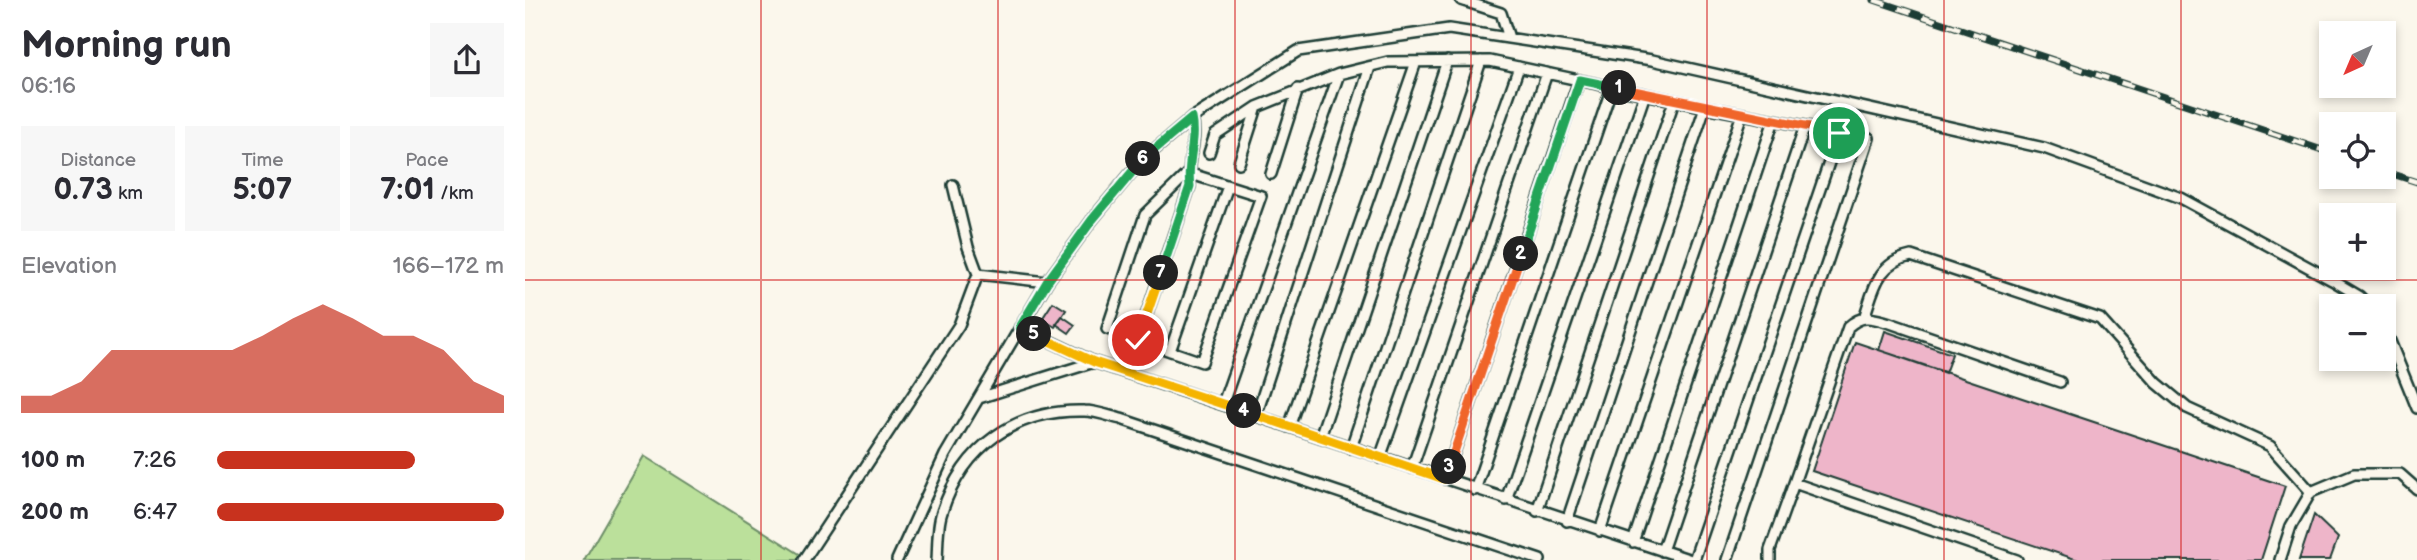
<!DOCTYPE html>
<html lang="en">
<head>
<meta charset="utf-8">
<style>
	:root { --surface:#fff; --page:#f7f7f7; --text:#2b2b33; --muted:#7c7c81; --accent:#c8321e }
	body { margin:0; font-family:"Balsamiq Sans",sans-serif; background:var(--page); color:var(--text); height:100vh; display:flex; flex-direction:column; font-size:26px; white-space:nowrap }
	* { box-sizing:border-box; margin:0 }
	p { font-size:23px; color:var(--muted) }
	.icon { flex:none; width:38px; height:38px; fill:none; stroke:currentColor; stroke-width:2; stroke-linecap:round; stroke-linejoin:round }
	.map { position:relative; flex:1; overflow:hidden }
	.drawer { display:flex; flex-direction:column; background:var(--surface); width:525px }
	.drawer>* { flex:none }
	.needle { width:46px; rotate:224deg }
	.controls { position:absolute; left:1794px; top:21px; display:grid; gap:14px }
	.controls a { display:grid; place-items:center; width:77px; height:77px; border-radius:0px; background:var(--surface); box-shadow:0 4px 10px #0003; font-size:35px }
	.pin { position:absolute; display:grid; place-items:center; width:60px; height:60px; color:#fff; margin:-30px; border:4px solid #fff; border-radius:50%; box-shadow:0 2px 7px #0007 }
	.km { position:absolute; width:35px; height:35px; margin:-18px; border-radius:50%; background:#222; color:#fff; font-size:19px; line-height:35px; text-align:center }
	.round { display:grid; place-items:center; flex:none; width:74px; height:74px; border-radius:0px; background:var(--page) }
	.summary { display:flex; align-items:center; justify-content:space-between; height:119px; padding:0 21px }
	h1 { font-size:38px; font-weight:700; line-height:52px }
	.stats { display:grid; grid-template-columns:repeat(3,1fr); gap:10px; height:119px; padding:7px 21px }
	.stats div { display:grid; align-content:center; border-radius:0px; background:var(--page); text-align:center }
	.stats b { font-size:30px; font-weight:700 }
	.stats small { font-size:19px; font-weight:400 }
	.stats p { font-size:19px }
	.chart { height:196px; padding:14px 21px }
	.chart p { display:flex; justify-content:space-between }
	.chart svg { width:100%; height:126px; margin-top:7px; fill:var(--accent); opacity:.7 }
	ul { padding:0 21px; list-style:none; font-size:23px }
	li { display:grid; grid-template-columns:112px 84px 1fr; align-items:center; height:52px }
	li i { height:18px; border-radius:9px; background:var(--accent) }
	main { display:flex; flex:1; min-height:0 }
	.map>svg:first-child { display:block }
	.green { fill:#bbe09b; stroke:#6d8e68; stroke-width:2 }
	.building { fill:#eeb5c9; stroke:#1f3d34; stroke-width:2 }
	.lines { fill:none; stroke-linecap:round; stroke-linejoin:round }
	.service-casing { stroke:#1f3d34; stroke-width:14 }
	.service { stroke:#fbf7ec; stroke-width:9 }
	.rail-casing { stroke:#1f3d34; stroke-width:7 }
	.rail { stroke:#fbf7ec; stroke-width:4.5; stroke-dasharray:13; stroke-linecap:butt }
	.split-1-casing { stroke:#fff; stroke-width:14 }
	.split-2-casing { stroke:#fff; stroke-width:14 }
	.split-3-casing { stroke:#fff; stroke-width:14 }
	.split-4-casing { stroke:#fff; stroke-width:14 }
	.split-5-casing { stroke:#fff; stroke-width:14 }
	.split-6-casing { stroke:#fff; stroke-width:14 }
	.split-7-casing { stroke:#fff; stroke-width:14 }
	.split-8-casing { stroke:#fff; stroke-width:14 }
	.split-1 { stroke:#f0652b; stroke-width:9 }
	.split-2 { stroke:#22a559; stroke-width:9 }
	.split-3 { stroke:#f0652b; stroke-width:9 }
	.split-4 { stroke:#f5b400; stroke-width:9 }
	.split-5 { stroke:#f5b400; stroke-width:9 }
	.split-6 { stroke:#22a559; stroke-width:9 }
	.split-7 { stroke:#22a559; stroke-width:9 }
	.split-8 { stroke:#f5b400; stroke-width:9 }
	.grid { fill:none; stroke:#d62828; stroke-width:2; stroke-opacity:0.55 }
</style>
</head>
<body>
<main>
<section class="drawer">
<div class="summary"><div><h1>Morning run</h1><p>06:16</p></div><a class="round"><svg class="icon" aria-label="share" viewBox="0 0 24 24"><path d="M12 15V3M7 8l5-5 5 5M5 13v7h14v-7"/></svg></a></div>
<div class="stats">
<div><p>Distance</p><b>0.73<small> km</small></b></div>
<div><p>Time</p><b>5:07</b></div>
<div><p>Pace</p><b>7:01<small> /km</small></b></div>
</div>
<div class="chart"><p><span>Elevation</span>166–172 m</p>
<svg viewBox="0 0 160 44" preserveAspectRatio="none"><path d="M0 44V38L10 38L20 33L30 22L40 22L50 22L60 22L70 22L80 17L90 11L100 6L110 11L120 17L130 17L140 22L150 33L160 38V44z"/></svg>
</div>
<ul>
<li><b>100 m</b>7:26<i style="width:69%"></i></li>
<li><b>200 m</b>6:47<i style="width:100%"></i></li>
</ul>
</section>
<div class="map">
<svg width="1892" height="560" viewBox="0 0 1892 560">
	<rect width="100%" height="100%" fill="#fbf7ec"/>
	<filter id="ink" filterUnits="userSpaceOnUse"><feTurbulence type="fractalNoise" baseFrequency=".0143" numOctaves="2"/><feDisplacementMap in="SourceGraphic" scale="14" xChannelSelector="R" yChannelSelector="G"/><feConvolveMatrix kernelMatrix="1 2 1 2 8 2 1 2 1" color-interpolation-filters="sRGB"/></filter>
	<g filter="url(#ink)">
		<path class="green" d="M119,456L276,555L272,560H59Z"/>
		<path class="building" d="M528,302L541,310L530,327L517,319Z
			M537,316L550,325L544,333L531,324Z
			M1360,331L1427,354L1420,373L1354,350Z
			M1330,342L1760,486L1736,560H1553L1287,471Z
			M1789,515L1813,538L1805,560H1774Z"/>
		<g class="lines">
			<g class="service-casing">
				<path id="service" d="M936,0L976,13L984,38
					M684,153L690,135L732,107L814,74
					M714,163L732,107
					M663,173L736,196L677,362L582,329L620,215Z
					M746,174L773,89
					M428,185L443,247L453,274
					M1339,318C1349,289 1352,263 1386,256L1575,319L1632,383L1662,408L1745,446L1786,492
					M1858,324L1892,408
					M495,327L569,362L1166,560
					M613,340L665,186C661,162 673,141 667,118
					M645,351L703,186
					M454,398L569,362
					M698,403L814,74L863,62L965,61L1180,107L1344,138L1202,560
					M731,416L845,67
					M764,427L891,62
					M795,437L922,61
					M826,448L956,61
					M855,458L994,67
					M887,468L1022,73
					M920,479L1054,80
					M950,490L1087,87
					M981,500L1120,94
					M1012,511L1149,101
					M1042,521L1180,107
					M1075,531L1217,114
					M1108,542L1249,120
					M1137,551L1280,126
					M279,560L434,325L453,274L522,282
					M372,560L420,455L522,282L567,220L616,161L667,118L773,51L924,29L1127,60L1519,148L1656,198L1807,280L1834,296L1844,306
					M412,560C413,545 412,526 417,512C438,447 490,409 559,411C571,411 584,416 596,419L1015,560
					M1169,560L1314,133
					M1245,560V550L1269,483
					M1492,560L1269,483L1323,327C1338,313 1347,318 1365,323L1535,382
					M1755,560L1766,526L1786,492L1829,474H1875L1892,489"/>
			</g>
			<use href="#service" class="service"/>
			<g class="rail-casing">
				<path id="rail" d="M1349,0L1806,153
					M1858,171L1892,182"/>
			</g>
			<use href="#rail" class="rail"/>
		</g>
	</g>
	<g class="lines" filter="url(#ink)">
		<g class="split-1-casing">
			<path id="split-1" d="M1094,88L1314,133"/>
		</g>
		<g class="split-2-casing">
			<path id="split-2" d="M996,254L1055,80L1094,88"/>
		</g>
		<g class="split-3-casing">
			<path id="split-3" d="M924,467L996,254"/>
		</g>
		<g class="split-4-casing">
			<path id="split-4" d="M719,411L919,479L924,467"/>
		</g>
		<g class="split-5-casing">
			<path id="split-5" d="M509,334L569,362L719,411"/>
		</g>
		<g class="split-6-casing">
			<path id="split-6" d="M509,334L495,327L522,282L567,220L618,159"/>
		</g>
		<g class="split-7-casing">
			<path id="split-7" d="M618,159L667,118C672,141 661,163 665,186L636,273"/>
		</g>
		<g class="split-8-casing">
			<path id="split-8" d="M613,340L636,273"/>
		</g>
		<use href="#split-1" class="split-1"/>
		<use href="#split-2" class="split-2"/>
		<use href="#split-3" class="split-3"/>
		<use href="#split-4" class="split-4"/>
		<use href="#split-5" class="split-5"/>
		<use href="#split-6" class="split-6"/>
		<use href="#split-7" class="split-7"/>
		<use href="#split-8" class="split-8"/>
	</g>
	<path class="grid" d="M236,0V560M473,0V560M710,0V560M946,0V560M1182,0V560M1419,0V560M1656,0V560M0,280H1892"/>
</svg>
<div class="controls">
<a><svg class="needle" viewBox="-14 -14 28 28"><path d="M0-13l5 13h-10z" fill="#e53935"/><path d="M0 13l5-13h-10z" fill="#7c7c81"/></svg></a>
<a><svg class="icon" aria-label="locate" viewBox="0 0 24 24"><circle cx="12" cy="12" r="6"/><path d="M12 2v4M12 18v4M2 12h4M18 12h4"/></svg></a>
<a>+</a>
<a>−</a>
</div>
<div class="pin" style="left:1314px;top:133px;background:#1e9e55"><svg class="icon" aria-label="arrive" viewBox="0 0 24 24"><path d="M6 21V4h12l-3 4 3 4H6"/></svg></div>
<div class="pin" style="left:613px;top:340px;background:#d93025"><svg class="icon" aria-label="check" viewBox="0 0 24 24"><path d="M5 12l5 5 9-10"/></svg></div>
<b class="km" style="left:1094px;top:88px">1</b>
<b class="km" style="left:996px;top:254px">2</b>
<b class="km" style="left:924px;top:467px">3</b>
<b class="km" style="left:719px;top:411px">4</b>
<b class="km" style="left:509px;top:334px">5</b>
<b class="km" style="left:618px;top:159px">6</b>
<b class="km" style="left:636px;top:273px">7</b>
</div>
</main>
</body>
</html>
